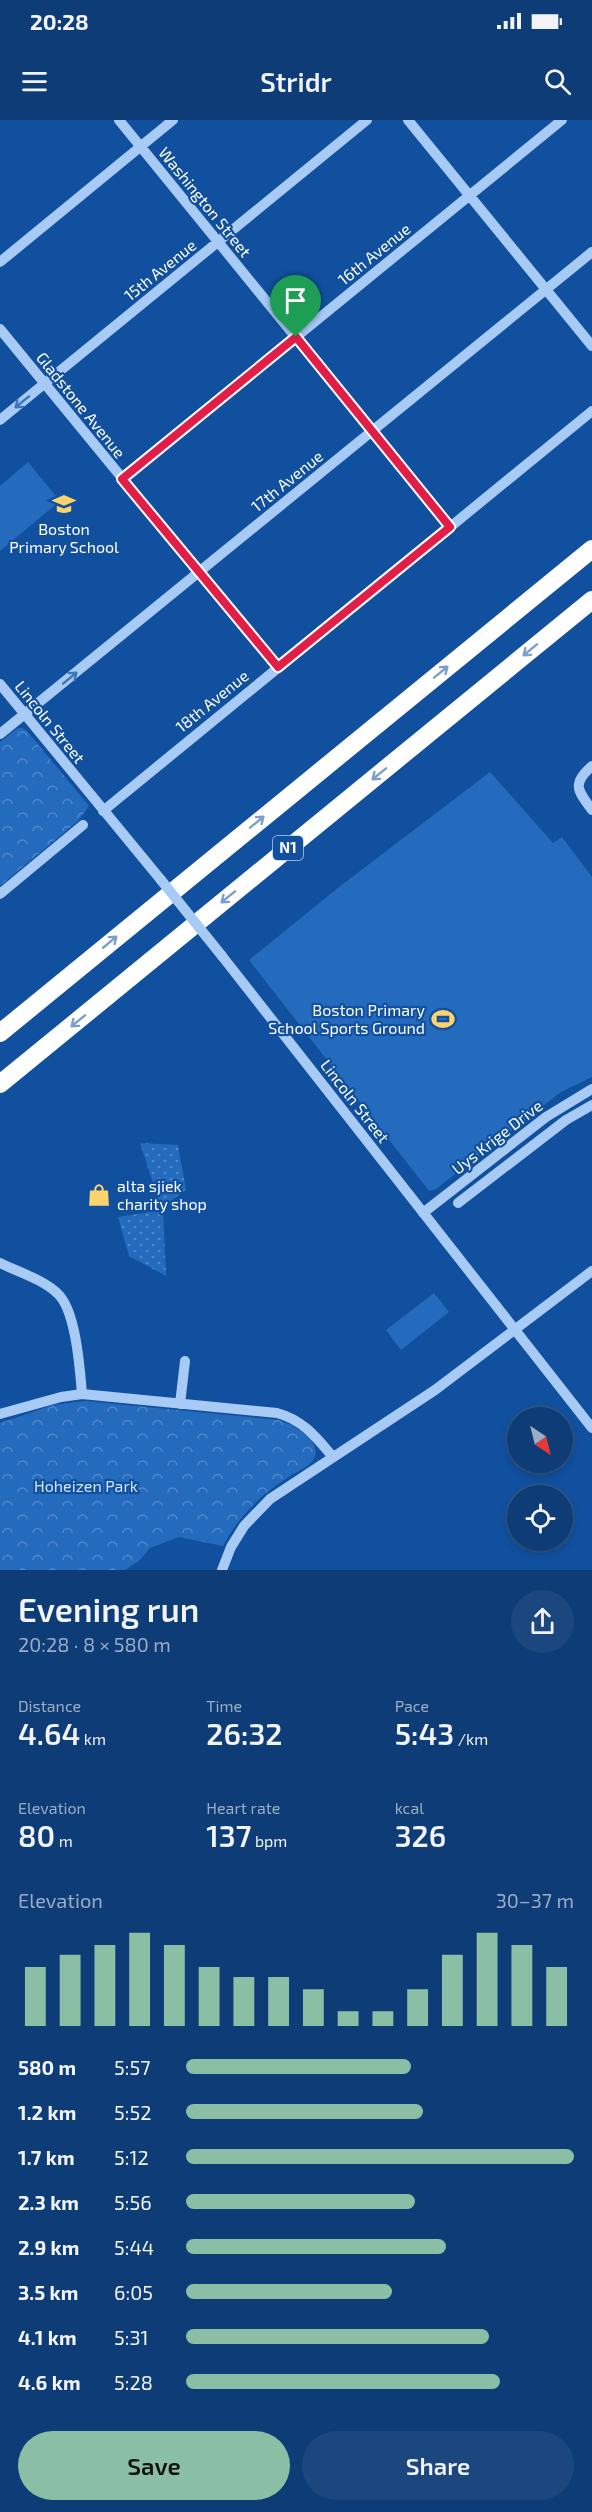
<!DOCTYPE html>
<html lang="en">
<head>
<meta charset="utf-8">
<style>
	:root { --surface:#0d3c76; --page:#1b477e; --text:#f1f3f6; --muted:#9aadc5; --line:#2d5688; --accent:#8abfa5 }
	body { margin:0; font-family:"Exo 2",sans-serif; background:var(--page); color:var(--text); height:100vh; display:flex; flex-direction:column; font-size:22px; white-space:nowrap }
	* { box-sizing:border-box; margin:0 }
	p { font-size:20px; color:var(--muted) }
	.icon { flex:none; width:33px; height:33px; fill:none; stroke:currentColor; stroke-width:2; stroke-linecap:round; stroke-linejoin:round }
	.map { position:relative; height:1450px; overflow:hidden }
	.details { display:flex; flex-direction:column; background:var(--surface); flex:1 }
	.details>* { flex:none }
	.needle { width:39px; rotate:145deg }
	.controls { position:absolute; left:507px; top:1287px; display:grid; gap:12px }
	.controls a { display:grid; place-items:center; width:66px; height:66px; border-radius:50%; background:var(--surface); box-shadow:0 3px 9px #0003,0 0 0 2px var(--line); font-size:30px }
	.pin { position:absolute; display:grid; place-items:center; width:51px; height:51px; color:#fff; margin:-62px -26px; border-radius:50% 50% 50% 0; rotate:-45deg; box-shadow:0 0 6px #0007 }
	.pin .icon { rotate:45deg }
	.round { display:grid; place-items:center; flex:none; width:63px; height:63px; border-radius:32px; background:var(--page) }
	.summary { display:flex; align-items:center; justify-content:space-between; height:102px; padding:0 18px }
	h1 { font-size:33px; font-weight:600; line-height:45px }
	.figures { display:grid; grid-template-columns:repeat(3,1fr); gap:9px; height:102px; padding:6px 18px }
	.figures div { display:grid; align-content:center }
	.figures b { font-size:30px; font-weight:600 }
	.figures small { font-size:16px; font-weight:400 }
	.figures p { font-size:16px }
	.chart { height:168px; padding:12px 18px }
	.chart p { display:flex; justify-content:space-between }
	.chart svg { width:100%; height:108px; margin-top:6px; stroke:var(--accent); stroke-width:6 }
	.action { display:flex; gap:12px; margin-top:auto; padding:12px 18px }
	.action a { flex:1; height:69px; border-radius:36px; background:var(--accent); color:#111; font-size:24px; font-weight:600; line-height:69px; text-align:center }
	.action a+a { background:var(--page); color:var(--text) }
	ul { padding:0 18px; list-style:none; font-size:20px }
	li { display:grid; grid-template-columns:96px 72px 1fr; align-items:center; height:45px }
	li i { height:15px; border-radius:8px; background:var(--accent) }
	.status { display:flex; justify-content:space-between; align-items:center; height:42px; padding:0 30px; background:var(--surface); direction:ltr }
	.status svg { height:16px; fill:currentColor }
	header { display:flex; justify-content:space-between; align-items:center; height:78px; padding:0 18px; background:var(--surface); font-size:27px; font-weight:600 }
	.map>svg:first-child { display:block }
	.grass { fill:url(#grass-dots) }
	.park { fill:url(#park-crowns) }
	.pitch { fill:#246abd }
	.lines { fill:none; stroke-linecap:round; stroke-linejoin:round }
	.minor { stroke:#a8cbf5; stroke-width:10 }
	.highway { stroke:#fff; stroke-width:18 }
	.minor-bridge { stroke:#a8cbf5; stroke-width:10 }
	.oneway { stroke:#3e75b8 }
	.oneway2 { stroke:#7c9fca }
	.route-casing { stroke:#fff; stroke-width:12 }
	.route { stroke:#e11d48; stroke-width:8 }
	.labels { text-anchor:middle; stroke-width:4.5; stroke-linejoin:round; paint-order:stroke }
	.shield { fill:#11509e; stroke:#b8cae2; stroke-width:1.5 }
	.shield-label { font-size:15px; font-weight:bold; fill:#fff }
	.street-label { font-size:16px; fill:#fff; stroke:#11509e }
	.poi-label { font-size:16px; fill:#fff; stroke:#11509e }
	.park-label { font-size:16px; fill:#d0e5fe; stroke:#11509e }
</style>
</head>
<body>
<div class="status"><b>20:28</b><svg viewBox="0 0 49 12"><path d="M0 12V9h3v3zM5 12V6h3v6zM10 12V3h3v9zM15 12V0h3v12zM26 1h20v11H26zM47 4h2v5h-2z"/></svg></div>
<header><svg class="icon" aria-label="menu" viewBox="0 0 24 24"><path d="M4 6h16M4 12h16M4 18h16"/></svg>Stridr<svg class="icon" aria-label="search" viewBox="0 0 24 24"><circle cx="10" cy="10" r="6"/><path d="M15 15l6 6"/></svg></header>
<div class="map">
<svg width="592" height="1450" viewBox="0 0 592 1450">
	<defs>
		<pattern id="grass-dots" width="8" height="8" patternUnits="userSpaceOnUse" patternTransform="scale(1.5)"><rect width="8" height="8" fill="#246abd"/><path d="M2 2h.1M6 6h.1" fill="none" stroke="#5088ca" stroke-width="1.8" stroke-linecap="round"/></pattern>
		<pattern id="park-crowns" width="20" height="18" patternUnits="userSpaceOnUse" patternTransform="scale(1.5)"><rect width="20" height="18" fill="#246abd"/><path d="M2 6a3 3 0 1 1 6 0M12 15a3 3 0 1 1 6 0" fill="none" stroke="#5088ca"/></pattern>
	</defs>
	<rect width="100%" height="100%" fill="#11509e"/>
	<path class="grass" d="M140,1023L178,1025L186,1070L161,1088Z
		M163,1090L166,1156L129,1136L118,1097Z"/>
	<path class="park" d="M18,608H22L27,611L89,686L78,701L0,766V622Z
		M85,1281L278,1300C291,1304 320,1318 315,1336C312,1346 298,1351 290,1356C261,1374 239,1396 223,1426L179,1417L150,1428L140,1440L125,1450H0V1303L53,1285Z"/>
	<path class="pitch" d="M28,342L60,381L0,431V366Z
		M490,652L553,723L562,717L592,757V957L561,972L436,1069L429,1071L249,840L339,767Z
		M434,1173L449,1192L401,1230L386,1210Z"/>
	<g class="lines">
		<path class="minor" d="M119,0L450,407
			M408,0L592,226
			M0,142L173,0
			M0,209L277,547
			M0,300L367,0
			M122,359L562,0
			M0,564L161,760
			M0,614L592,132
			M592,646C571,664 578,671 592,690
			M103,691L592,291
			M0,774L83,705
			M222,836L592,1308
			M458,1083L566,1000L592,985
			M423,1093L546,997L592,969
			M0,1143C18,1152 42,1159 57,1173C76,1189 80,1250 82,1274
			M180,1284L185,1241
			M0,1294L61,1277L82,1274L277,1293C303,1300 316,1317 333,1337
			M222,1450L231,1427L244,1406L270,1379L435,1270L592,1151"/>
		<path class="highway" d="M0,913L592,429
			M0,964L592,480"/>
		<path class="minor-bridge" d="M161,760L222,836"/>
	</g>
	<defs><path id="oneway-shaft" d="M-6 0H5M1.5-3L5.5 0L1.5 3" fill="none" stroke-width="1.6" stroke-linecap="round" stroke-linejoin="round" transform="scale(1.5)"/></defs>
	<g class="oneway">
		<use href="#oneway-shaft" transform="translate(22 282) rotate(141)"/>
		<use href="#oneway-shaft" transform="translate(70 558) rotate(-39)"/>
	</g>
	<g class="oneway2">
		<use href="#oneway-shaft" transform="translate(530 530) rotate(141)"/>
		<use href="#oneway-shaft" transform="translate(441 552) rotate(-39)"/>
		<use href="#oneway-shaft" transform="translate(379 654) rotate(141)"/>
		<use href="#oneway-shaft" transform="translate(257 702) rotate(-39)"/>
		<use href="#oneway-shaft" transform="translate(228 777) rotate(141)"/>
		<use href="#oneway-shaft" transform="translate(110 822) rotate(-40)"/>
		<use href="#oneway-shaft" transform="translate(78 901) rotate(141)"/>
	</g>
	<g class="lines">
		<g class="route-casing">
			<path id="route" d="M296,217L450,407L278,547L122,359Z"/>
		</g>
		<use href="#route" class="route"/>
	</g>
	<defs>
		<g id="school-bare" transform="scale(1.8)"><path d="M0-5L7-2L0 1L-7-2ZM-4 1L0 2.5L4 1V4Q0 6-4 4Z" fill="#ffd36b" stroke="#11509e" stroke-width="2.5" paint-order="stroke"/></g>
		<g id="stadium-bare" transform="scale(1.8)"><path d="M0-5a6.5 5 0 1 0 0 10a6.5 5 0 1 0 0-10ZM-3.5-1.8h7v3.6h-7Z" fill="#ffd36b" stroke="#11509e" stroke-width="2.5" paint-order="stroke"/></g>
		<g id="shop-bare" transform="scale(1.8)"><path d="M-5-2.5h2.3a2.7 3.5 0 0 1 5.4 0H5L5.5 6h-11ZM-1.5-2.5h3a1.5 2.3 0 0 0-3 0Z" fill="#ffd36b" stroke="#11509e" stroke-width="2.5" paint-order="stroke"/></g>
	</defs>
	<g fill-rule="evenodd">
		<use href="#school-bare" x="64" y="384"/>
		<use href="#stadium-bare" x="443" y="899"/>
		<use href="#shop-bare" x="99" y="1075"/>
	</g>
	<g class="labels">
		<rect class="shield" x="273" y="716" width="30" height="24" rx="4.5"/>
		<g class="shield-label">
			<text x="288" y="733">N1</text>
		</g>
		<g class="street-label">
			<text transform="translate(205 82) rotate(51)" y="6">Washington Street</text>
			<text transform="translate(374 134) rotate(-39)" y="6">16th Avenue</text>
			<text transform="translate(160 150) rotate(-39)" y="6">15th Avenue</text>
			<text transform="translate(81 285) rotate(51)" y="6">Gladstone Avenue</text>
			<text transform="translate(287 361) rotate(-39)" y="6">17th Avenue</text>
			<text transform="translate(212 581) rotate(-39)" y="6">18th Avenue</text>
			<text transform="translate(50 602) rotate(51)" y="6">Lincoln Street</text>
			<text transform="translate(355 981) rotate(52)" y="6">Lincoln Street</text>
			<text transform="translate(497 1017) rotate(-38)" y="6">Uys Krige Drive</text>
		</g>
		<g class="poi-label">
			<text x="64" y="415">Boston<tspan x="64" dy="18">Primary School</tspan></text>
			<text x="425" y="896" text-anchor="end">Boston Primary<tspan x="425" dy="18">School Sports Ground</tspan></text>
			<text x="117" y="1072" text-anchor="start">alta sjiek<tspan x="117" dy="18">charity shop</tspan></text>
		</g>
		<g class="park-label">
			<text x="86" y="1372">Hoheizen Park</text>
		</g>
	</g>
</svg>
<div class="controls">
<a><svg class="needle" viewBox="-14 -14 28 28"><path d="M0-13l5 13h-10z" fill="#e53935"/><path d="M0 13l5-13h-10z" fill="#9aadc5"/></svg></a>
<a><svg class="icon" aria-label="locate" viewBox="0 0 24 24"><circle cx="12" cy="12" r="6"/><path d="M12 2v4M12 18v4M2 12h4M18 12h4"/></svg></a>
</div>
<div class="pin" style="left:296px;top:217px;background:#1e9e55"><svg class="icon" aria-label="arrive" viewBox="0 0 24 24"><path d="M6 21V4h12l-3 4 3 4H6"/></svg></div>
</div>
<section class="details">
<div class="summary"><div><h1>Evening run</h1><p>20:28 · 8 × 580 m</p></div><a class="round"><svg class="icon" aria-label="share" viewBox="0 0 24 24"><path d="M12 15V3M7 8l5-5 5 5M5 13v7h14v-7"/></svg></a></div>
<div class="figures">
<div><p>Distance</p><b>4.64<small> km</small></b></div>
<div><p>Time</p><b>26:32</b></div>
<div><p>Pace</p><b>5:43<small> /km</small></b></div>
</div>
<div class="figures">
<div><p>Elevation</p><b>80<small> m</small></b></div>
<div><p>Heart rate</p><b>137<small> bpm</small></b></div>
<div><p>kcal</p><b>326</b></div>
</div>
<div class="chart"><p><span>Elevation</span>30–37 m</p>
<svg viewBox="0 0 160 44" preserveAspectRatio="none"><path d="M5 44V20M15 44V15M25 44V11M35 44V6M45 44V11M55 44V20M65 44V24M75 44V24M85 44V29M95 44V38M105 44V38M115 44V29M125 44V15M135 44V6M145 44V11M155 44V20"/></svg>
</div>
<ul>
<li><b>580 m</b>5:57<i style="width:58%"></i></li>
<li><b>1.2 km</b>5:52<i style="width:61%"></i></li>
<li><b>1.7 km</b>5:12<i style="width:100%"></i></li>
<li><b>2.3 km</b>5:56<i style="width:59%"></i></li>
<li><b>2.9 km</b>5:44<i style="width:67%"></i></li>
<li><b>3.5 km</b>6:05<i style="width:53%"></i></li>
<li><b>4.1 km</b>5:31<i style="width:78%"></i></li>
<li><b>4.6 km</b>5:28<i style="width:81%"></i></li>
</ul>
<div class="action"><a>Save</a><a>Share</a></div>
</section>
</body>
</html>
